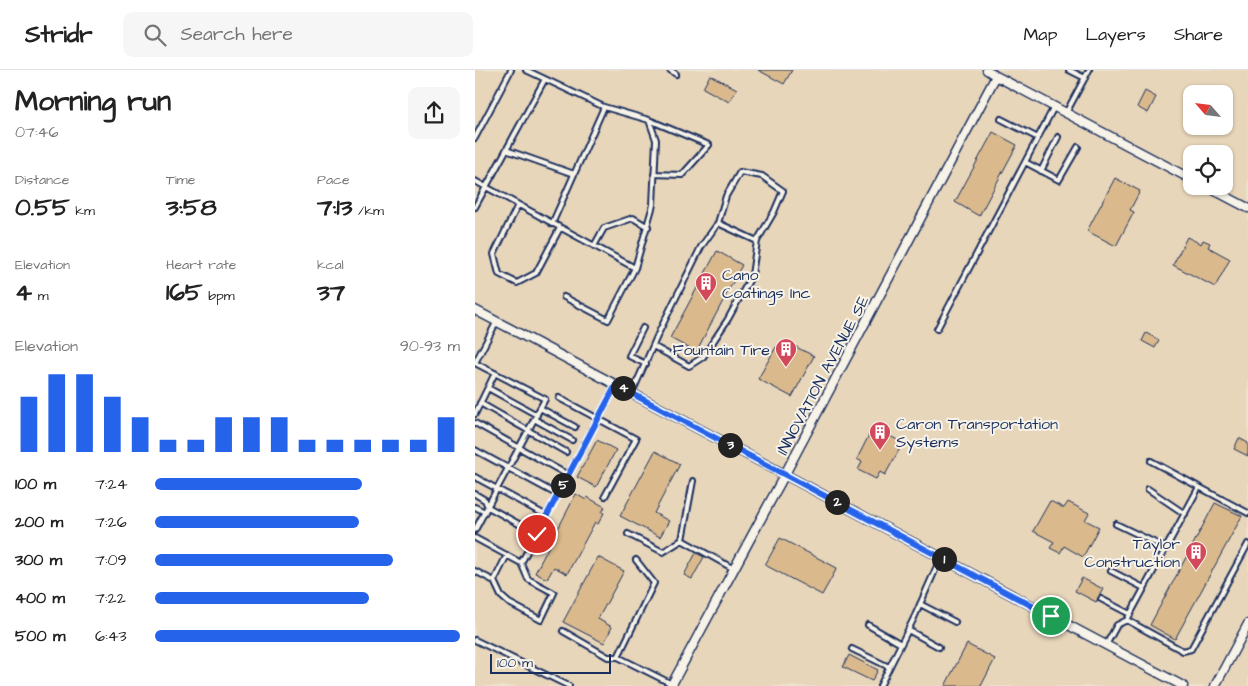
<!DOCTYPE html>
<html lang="en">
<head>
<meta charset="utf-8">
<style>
	:root { --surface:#fff; --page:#f6f6f6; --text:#222; --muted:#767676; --line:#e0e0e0; --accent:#2563eb }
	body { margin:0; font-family:"Architects Daughter",sans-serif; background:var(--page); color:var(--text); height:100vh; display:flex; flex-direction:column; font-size:19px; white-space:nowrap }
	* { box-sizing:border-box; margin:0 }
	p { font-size:16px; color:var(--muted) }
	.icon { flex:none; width:28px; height:28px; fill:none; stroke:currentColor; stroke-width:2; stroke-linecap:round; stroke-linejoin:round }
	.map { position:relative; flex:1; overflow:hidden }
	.sheet { display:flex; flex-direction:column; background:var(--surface); width:475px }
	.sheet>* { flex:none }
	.needle { width:32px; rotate:298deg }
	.tools { position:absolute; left:708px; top:15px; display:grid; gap:10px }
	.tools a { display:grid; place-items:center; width:50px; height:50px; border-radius:10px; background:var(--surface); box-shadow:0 1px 4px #0004; font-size:25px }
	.scale { position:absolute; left:15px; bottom:12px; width:121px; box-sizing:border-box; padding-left:5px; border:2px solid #1b2f5e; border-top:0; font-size:14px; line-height:18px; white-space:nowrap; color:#1b2f5e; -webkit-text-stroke:4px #f7f3e8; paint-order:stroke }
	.pin { position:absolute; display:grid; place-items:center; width:42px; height:42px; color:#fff; margin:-21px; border:2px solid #fff; border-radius:50%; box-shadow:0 1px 5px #0007 }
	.km { position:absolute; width:25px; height:25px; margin:-12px; border-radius:50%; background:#222; color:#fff; font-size:14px; line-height:25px; text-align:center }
	.round { display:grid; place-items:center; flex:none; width:52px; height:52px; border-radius:10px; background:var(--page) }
	.summary { display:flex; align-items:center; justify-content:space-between; height:85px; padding:0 15px }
	h1 { font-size:28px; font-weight:700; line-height:38px }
	.stats { display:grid; grid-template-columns:repeat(3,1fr); gap:8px; height:85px; padding:5px 15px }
	.stats div { display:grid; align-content:center }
	.stats b { font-size:25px; font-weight:700 }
	.stats small { font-size:14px; font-weight:400 }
	.stats p { font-size:14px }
	.chart { height:140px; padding:10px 15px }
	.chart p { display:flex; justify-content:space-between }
	.chart svg { width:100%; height:90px; margin-top:5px; stroke:var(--accent); stroke-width:6 }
	ul { padding:0 15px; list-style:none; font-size:16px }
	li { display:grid; grid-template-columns:80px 60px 1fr; align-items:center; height:38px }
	li i { height:12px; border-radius:6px; background:var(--accent) }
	header { display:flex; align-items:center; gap:30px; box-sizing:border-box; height:70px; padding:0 25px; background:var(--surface); border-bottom:1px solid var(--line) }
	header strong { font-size:24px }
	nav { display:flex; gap:28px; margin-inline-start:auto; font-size:18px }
	.search { width:350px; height:45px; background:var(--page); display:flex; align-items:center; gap:12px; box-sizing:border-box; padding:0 18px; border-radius:10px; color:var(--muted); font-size:19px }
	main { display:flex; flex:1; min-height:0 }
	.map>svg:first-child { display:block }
	.built { fill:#e8d6ba; fill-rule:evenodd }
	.building { fill:#daba8d; stroke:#1b2f5e }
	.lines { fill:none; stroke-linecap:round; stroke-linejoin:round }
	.lane-casing { stroke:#1b2f5e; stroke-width:8 }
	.street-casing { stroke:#1b2f5e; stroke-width:11 }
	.lane { stroke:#f7f3e8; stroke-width:4 }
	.street { stroke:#f7f3e8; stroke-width:8 }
	.route-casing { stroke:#fff; stroke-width:10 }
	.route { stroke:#2563eb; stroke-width:6 }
	.labels { text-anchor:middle; stroke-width:4; stroke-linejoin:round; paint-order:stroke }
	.poi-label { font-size:16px; fill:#1b2f5e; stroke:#f7f3e8; text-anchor:start }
	.street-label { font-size:16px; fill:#1b2f5e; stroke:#f7f3e8 }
</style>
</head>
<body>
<header>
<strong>Stridr</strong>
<div class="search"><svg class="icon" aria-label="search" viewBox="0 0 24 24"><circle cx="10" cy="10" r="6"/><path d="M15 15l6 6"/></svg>Search here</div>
<nav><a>Map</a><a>Layers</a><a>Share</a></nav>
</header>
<main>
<section class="sheet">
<div class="summary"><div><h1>Morning run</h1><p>07:46</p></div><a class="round"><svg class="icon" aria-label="share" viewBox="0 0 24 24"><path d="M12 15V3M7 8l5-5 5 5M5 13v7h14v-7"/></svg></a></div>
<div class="stats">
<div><p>Distance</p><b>0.55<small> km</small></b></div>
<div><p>Time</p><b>3:58</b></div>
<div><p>Pace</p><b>7:13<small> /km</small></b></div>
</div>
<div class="stats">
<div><p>Elevation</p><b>4<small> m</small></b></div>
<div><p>Heart rate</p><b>165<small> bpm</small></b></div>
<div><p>kcal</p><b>37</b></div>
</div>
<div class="chart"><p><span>Elevation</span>90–93 m</p>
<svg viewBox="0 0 160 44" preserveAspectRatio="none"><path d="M5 44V17M15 44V6M25 44V6M35 44V17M45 44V27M55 44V38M65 44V38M75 44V27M85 44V27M95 44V27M105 44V38M115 44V38M125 44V38M135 44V38M145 44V38M155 44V27"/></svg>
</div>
<ul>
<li><b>100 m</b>7:24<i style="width:68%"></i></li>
<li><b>200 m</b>7:26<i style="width:67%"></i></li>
<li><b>300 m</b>7:09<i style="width:78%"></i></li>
<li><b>400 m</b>7:22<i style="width:70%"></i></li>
<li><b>500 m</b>6:43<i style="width:100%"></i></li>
</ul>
</section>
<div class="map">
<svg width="773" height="616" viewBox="0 0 773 616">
	<rect width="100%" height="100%" fill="#eee2cd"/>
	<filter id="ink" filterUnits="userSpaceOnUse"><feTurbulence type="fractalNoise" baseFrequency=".02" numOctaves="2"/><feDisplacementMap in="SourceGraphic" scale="10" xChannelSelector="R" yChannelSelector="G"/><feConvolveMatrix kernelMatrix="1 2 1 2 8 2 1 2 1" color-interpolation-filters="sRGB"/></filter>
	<g filter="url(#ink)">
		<path class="built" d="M0,0H773V616H0ZM716,24H749V56H716ZM716,84H749V116H716Z"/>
		<path class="building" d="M283,0H317L309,14Z
			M235,5L262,19L254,32L228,18Z
			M670,21L681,27L673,43L662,37Z
			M518,62L542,75L504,146L480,132Z
			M640,108L665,121L655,140L659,142L641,176L612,161Z
			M712,167L726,174L728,170L735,173L733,177L755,189L740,217L698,195Z
			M242,181L267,195L221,282L195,268Z
			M671,263L684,270L680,278L667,271Z
			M317,275L339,286L317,327L283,309L301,277L313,283Z
			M398,357L428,373L410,405L405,402L401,409L383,400L387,392L382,389Z
			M764,368L773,373V386L759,379Z
			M122,370L141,380L121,417L102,407Z
			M180,381L205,394L179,443L194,451L185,467L145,446Z
			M101,424L111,430L112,427L130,437L127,442L129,443L123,454L120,452L92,504L79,497L72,509L60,503Z
			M575,431L589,438L593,432L614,443L610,450L624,457L608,487L589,476L585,483L575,478L579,472L558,461Z
			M740,433L767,446L700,569L675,555Z
			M305,468L362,498L347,525L290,495Z
			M221,483L229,487L217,509L209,505Z
			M123,487L149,501L123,549L137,557L129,573L88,552Z
			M607,508L628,519L621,532L600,521Z
			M492,574L520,589L506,616H470Z
			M374,585L403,600L397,611L368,597Z"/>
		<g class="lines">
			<g class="lane-casing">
				<path id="lane" d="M51,0L129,37
					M195,0L201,4
					M594,0L610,8
					M70,9L11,117L160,198L133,250L89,227
					M591,43L614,0
					M526,49L563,68
					M174,50L234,75L207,105L179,104
					M0,68L36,0
					M31,80L99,104
					M550,92L584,110L603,77
					M566,101L583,67
					M0,111L11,117L0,137
					M43,135L19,184L24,204L42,213L61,203L85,158
					M243,153L282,171
					M77,154L129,37L174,50L181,70L178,135L160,198
					M119,176L129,158L158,148L173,157
					M168,258L154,286L171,294
					M462,259L579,37
					M0,293L70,329L0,460
					M0,293L22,251
					M13,318L62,345
					M157,323L184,262L226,177L243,153L251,126L265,102L287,106L308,121L299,142L282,171L277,205L253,249L228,287L214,296L178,276
					M84,328L161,369L130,426
					M5,333L91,382
					M65,338L100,357
					M0,344L20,303
					M59,349L97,370
					M0,353L93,405
					M0,380L83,425
					M676,391L724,417
					M0,407L72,446
					M673,419L710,444
					M0,424L10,430L13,437L62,464
					M0,437L10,442
					M773,443L724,417L652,550L708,581L716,579L773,474
					M641,454L691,478
					M153,464L188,482L207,470L259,499
					M0,468L46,493L141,315
					M207,470L218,411
					M161,490L179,513L143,587L197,614
					M0,501L19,511L32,485
					M636,501L669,518
					M19,511L26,526L34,533L66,550L79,523L53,509L46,493
					M626,529L655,544
					M445,534L480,552
					M393,555L426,574
					M433,560L464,577
					M88,561L133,587H143
					M0,570L94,616
					M631,575L642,555L652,550
					M377,579L414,597
					M405,616L439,548L466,487"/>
			</g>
			<g class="street-casing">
				<path id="street" d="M512,0L521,6L716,109
					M731,116L773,138
					M0,240L708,616
					M196,616L310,404L521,6
					M740,616L773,554"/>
			</g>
			<use href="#lane" class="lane"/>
			<use href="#street" class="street"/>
		</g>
	</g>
	<g class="lines" filter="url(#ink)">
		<g class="route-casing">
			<path id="route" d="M62,464L141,315L576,546"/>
		</g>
		<use href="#route" class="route"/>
	</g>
	<defs>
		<g id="building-pin" transform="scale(1.125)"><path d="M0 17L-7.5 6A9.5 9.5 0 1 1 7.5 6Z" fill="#d1495b" stroke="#f7f3e8"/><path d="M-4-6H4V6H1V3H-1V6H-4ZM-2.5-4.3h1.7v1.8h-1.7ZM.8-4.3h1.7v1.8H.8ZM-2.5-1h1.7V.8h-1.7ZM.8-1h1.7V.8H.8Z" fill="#fff"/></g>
	</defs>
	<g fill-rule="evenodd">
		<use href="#building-pin" x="231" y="213"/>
		<use href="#building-pin" x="311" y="279"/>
		<use href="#building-pin" x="405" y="362"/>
		<use href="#building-pin" x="721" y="482"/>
	</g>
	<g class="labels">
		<g class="poi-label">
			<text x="247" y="210">Cano<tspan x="247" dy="18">Coatings Inc</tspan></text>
			<text x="295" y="285" text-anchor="end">Fountain Tire</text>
			<text x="421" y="359">Caron Transportation<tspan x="421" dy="18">Systems</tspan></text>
			<text x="705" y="479" text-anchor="end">Taylor<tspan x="705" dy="18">Construction</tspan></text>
		</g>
		<g class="street-label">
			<text transform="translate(347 305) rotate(-62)" y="6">INNOVATION AVENUE SE</text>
		</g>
	</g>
</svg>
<div class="tools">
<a><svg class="needle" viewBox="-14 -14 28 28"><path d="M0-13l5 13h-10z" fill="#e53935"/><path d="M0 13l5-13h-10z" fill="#767676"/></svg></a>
<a><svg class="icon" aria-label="locate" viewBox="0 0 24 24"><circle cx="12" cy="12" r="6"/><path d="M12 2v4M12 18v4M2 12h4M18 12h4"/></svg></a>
</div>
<div class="scale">100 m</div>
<div class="pin" style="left:576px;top:546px;background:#1e9e55"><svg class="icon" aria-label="arrive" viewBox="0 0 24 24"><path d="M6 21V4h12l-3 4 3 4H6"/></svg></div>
<div class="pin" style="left:62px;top:464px;background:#d93025"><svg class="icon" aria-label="check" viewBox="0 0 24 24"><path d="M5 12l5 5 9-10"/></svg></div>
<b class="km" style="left:469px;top:489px">1</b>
<b class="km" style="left:362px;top:432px">2</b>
<b class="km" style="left:255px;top:375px">3</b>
<b class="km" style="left:148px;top:318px">4</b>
<b class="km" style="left:88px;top:415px">5</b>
</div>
</main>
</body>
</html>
